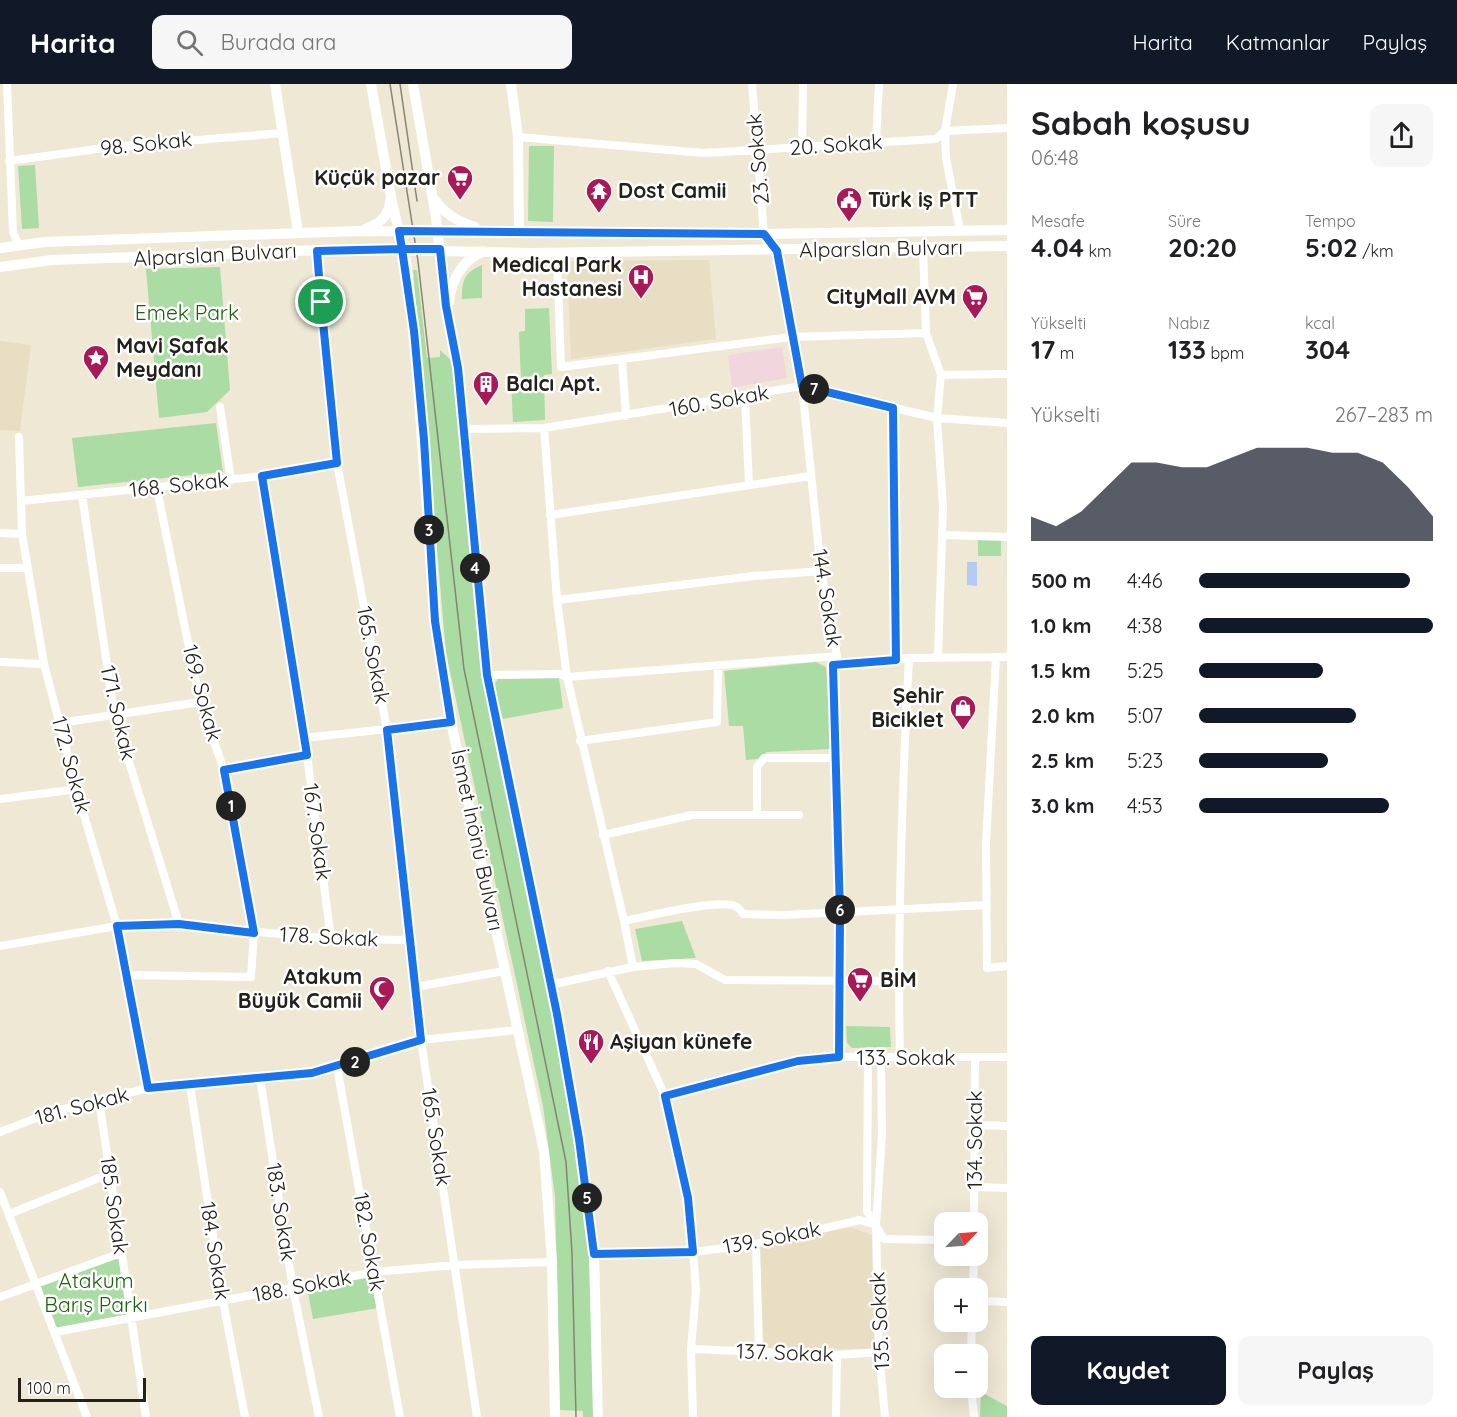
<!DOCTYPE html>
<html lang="tr">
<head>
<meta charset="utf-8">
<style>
	:root { --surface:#fff; --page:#f6f6f6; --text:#202124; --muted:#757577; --accent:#111827 }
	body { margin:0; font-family:Quicksand,sans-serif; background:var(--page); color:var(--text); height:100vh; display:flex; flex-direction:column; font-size:22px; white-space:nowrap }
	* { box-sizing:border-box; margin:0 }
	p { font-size:20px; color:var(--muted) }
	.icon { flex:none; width:33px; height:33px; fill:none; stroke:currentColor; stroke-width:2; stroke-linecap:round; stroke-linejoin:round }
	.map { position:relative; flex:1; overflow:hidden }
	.details { display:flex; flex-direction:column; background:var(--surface); width:450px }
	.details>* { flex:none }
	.needle { width:39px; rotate:65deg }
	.controls { position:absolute; left:934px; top:1128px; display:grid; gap:12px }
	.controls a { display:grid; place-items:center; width:54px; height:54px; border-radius:12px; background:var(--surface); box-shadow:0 6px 24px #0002; font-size:30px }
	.scale { position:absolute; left:18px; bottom:15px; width:128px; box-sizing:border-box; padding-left:6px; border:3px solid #24211a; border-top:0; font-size:16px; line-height:21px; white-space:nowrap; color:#24211a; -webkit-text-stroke:4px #fff; paint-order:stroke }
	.pin { position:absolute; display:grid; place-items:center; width:51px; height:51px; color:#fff; margin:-26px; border:3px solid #fff; border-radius:50%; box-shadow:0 2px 6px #0007 }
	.km { position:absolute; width:30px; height:30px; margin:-15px; border-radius:50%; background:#222; color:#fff; font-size:16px; line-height:30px; text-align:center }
	.round { display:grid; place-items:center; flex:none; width:63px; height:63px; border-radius:12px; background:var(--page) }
	.head { display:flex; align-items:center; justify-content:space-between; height:102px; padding:0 24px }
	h1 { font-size:33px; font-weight:700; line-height:45px }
	.stats { display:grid; grid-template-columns:repeat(3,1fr); gap:9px; height:102px; padding:6px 24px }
	.stats div { display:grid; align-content:center }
	.stats b { font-size:26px; font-weight:700 }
	.stats small { font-size:16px; font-weight:400 }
	.stats p { font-size:16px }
	.chart { height:168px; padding:12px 24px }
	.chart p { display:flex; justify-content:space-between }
	.chart svg { width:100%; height:108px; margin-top:6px; fill:var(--accent); opacity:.7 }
	.button { display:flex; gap:12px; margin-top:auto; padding:12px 24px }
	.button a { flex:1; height:69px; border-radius:12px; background:var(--accent); color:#fff; font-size:24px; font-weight:700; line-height:69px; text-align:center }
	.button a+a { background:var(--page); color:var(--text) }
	ul { padding:0 24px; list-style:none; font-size:20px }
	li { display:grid; grid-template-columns:96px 72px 1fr; align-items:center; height:45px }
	li i { height:15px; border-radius:8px; background:var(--accent) }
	header { display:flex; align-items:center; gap:36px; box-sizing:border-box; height:84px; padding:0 30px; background:var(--accent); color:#fff }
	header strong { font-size:28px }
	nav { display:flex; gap:33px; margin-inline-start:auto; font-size:21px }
	.search { width:420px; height:54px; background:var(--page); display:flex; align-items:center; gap:15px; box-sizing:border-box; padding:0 21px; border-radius:12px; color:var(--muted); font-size:22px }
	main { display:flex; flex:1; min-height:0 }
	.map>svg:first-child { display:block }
	.commercial { fill:#f1d7dd }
	.built { fill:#e8dec4 }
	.green { fill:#abdca3 }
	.water { fill:#b5cbf5 }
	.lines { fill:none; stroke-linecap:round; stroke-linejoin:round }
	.minor { stroke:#fff; stroke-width:8 }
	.major { stroke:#fff; stroke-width:10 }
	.tram { stroke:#888376; stroke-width:1.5 }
	.route-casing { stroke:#fff; stroke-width:12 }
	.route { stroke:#1a73e8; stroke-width:8 }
	.labels { text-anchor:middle; stroke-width:5; stroke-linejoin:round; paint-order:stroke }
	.street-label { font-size:21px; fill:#24211a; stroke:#fff }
	.poi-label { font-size:21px; font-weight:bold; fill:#24211a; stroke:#fff; text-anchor:start }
	.park-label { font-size:21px; fill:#1b640c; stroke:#fff }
</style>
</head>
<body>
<header>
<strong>Harita</strong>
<div class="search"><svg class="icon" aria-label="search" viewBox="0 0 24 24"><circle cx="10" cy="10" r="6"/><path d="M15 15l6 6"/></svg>Burada ara</div>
<nav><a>Harita</a><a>Katmanlar</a><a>Paylaş</a></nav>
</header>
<main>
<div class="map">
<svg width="1007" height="1333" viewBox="0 0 1007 1333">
	<rect width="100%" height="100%" fill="#efe8d5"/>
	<path class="commercial" d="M782,263L787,294L732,304L728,271Z"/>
	<path class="built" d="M709,176L716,255L571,275L567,177Z
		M0,257L31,261L20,347L0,346Z
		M849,1143L872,1151L874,1265L764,1264L759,1161Z"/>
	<path class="green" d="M529,62H554L553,138L528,137Z
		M35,81L39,144L22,145L18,82Z
		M482,181V214L462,215C462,196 464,189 482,181Z
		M220,183L230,306L207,328L159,334L146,185Z
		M413,186H417L427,274L440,273V266L452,277L479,571L497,670L579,1051L591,1149L597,1333H583V1327L560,1326L555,1113L543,1022L446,569Z
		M549,224L552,290L544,291L545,336L513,338L511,297H521L519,248L525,247V225Z
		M216,339L223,388L78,403L72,354Z
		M978,456H1001V472H978Z
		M816,578L826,583L831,665L767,668L758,675L746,676L743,642H729L724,587Z
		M559,594L563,624L503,635L494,600L498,595Z
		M682,837L696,874L642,877L635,845Z
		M846,942L890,943L891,963L852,964L847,959Z
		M121,1169L132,1232L55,1248L37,1198Z
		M372,1193L378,1224L313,1235L307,1204Z
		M981,1308L1007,1322V1333H980Z"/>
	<path class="water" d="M967,478H977V502L967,501Z"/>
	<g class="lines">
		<path class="minor" d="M7,0L13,148L18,160
			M752,0L764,150
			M953,0L945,47L946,74L960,146
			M518,53L704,69L936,55L945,47L1007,44
			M876,57L879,0
			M802,63L803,0
			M9,77L112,63L283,49
			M923,165L926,249L941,291L937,334L943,423L938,573
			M317,167L337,379L387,646L421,956L477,1333
			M777,167L802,302L821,487L837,572L833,581L840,828L839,973
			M557,169L561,283L791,253L926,249
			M622,275L626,332
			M941,291L1007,290
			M745,313L749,401
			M220,323L231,396
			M893,324L896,575
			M464,345L544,344L802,302L937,334L1007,339
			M19,353L22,450L44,580L81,721L117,842L148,1004
			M263,392L307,671L331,855
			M82,411L114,629L179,840
			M21,417L263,392L337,379
			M550,431L811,392
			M0,449L22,450
			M942,451L1007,453
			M0,484H28
			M557,516L754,492L821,487
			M996,573L986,759L987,884L1007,882
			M0,578L44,580
			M833,581L909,574L1007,573
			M487,591L559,590L567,593L557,516L544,344
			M60,639L200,618
			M304,654L451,638
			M580,657L717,638L718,581
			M224,686L307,671
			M0,715L78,705
			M757,730V683L764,674H836
			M603,751L692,731H799
			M624,837L567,593L837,572
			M0,862L117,842L179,840L331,855L408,856
			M633,883L624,837C644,833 722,813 737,823C740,824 741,828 743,830L784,831L987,821
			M608,887L665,1012L689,1114L696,1206L691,1265L693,1333
			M128,891L251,893L254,849L224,686L200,618L157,405
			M550,901L633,883L675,879L696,880L725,896L899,897
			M415,903L504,887
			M868,974L867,1127L884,1155L945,1156
			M881,974L882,1050L876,1141L879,1268L885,1333
			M900,974C897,841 902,707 909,574
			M337,983L400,1333
			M260,994L293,1205L319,1333
			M190,1001L223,1217L245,1333
			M665,1012L798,977L839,973H1007
			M99,1016L146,1333
			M973,1041L1007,1042
			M0,1048L52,1028L148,1004L312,989L421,956L518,946
			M975,1103L1007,1104
			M0,1108L87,1333
			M9,1130L109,1090
			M974,1138L975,974
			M756,1160L759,1269
			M594,1170L693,1168L756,1160L860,1136L876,1141
			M973,1204L974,1172
			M0,1213L121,1169
			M978,1217L1007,1218
			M55,1248L375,1188L456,1181L552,1178
			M691,1265L837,1271L879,1268
			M971,1270L972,1238
			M971,1304L974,1333
			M836,1333L837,1271"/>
		<path class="major" d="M275,0L298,148
			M371,0L392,118L406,177L414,247L435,537L451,638L544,1067L552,1178L555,1333
			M413,0L436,134L446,222L458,284L487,591L557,930L579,1055L594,1170L598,1333
			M511,0L518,53L519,149
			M435,116C445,131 459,138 475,143
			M365,145C380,139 389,133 390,117
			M0,164L45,158L357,147L764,150L1007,146
			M0,183L52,176L347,165L531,169L1007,162
			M449,218C451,196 463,175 484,167"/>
		<path class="tram" d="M390,0L418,177L464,585L566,1078L572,1169L576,1333
			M400,0L417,117"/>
	</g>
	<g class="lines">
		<g class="route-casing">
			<path id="route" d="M321,218L337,379L262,392L307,671L224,686L254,849L179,840L117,842L148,1004L312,989L421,956L387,646L451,638L435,537L424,356L414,247L402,165H440L446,222L458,284L487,591L557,930L579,1055L594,1170L693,1168L688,1114L665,1012L798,977L839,973L840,828L833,581L896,576L893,324L802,302L777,167L764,150L399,147L402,165L317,167L321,218"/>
		</g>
		<use href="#route" class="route"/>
	</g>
	<defs>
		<g id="supermarket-pin" transform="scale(1.35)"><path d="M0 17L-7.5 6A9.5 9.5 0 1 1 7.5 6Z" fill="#a81957" stroke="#fff"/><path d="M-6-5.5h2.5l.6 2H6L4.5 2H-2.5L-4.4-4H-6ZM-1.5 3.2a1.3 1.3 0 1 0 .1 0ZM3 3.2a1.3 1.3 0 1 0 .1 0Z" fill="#fff"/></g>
		<g id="temple-pin" transform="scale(1.35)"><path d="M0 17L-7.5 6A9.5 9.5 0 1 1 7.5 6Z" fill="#a81957" stroke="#fff"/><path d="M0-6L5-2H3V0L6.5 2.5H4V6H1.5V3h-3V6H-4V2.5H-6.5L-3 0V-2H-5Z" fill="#fff"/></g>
		<g id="civic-pin" transform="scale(1.35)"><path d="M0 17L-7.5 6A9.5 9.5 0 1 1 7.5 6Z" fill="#a81957" stroke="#fff"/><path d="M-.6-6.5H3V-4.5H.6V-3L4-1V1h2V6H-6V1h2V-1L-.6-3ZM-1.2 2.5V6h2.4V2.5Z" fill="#fff"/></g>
		<g id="hospital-pin" transform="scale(1.35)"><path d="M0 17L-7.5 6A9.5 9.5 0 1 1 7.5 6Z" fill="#a81957" stroke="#fff"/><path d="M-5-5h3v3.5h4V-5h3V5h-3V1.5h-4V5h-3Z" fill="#fff"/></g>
		<g id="sight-pin" transform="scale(1.35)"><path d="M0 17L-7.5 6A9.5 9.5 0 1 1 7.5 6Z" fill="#a81957" stroke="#fff"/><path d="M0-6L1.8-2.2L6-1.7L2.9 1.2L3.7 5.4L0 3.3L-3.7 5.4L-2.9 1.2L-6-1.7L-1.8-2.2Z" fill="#fff"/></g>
		<g id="building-pin" transform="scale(1.35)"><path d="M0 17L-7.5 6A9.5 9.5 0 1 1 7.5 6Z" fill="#a81957" stroke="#fff"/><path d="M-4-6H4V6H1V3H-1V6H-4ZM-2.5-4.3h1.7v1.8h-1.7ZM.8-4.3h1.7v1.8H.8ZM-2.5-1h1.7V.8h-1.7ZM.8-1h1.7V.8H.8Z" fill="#fff"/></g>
		<g id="shop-pin" transform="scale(1.35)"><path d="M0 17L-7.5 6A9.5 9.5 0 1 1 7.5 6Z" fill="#a81957" stroke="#fff"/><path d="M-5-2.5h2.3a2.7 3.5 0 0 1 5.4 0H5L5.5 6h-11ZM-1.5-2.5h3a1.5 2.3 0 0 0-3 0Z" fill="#fff"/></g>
		<g id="mosque-pin" transform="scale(1.35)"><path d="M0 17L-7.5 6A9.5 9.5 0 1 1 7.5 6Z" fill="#a81957" stroke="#fff"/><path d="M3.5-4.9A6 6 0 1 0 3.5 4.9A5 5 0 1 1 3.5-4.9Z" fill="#fff"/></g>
		<g id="restaurant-pin" transform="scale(1.35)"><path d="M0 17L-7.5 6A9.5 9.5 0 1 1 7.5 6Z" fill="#a81957" stroke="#fff"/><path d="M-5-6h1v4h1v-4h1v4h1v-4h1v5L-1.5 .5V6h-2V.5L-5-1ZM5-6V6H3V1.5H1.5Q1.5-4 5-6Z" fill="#fff"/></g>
	</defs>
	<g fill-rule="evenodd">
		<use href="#supermarket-pin" x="460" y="94"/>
		<use href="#temple-pin" x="599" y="107"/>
		<use href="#civic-pin" x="849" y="116"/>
		<use href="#hospital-pin" x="641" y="193"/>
		<use href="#supermarket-pin" x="975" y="213"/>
		<use href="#sight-pin" x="96" y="274"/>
		<use href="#building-pin" x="486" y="300"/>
		<use href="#shop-pin" x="963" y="624"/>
		<use href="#supermarket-pin" x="860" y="896"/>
		<use href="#mosque-pin" x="382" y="905"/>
		<use href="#restaurant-pin" x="591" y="958"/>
	</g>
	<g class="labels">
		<g class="street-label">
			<text transform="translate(146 60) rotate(-6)" y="7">98. Sokak</text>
			<text transform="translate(836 61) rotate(-4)" y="7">20. Sokak</text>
			<text transform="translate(758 75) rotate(-95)" y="7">23. Sokak</text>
			<text transform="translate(881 165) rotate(-1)" y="7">Alparslan Bulvarı</text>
			<text transform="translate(215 171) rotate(-3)" y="7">Alparslan Bulvarı</text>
			<text transform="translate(719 317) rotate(-10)" y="7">160. Sokak</text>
			<text transform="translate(179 401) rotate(-6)" y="7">168. Sokak</text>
			<text transform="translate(827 514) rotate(81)" y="7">144. Sokak</text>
			<text transform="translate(373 571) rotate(79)" y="7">165. Sokak</text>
			<text transform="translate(202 609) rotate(75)" y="7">169. Sokak</text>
			<text transform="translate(118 629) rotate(77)" y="7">171. Sokak</text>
			<text transform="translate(71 681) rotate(75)" y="7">172. Sokak</text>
			<text transform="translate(317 748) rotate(82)" y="7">167. Sokak</text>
			<text transform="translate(477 756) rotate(78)" y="7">İsmet İnönü Bulvarı</text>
			<text transform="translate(329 853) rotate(3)" y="7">178. Sokak</text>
			<text x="906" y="981">133. Sokak</text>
			<text transform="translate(82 1022) rotate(-15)" y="7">181. Sokak</text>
			<text transform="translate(436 1053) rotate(81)" y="7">165. Sokak</text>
			<text transform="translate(975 1056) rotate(-90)" y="7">134. Sokak</text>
			<text transform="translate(114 1121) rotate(82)" y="7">185. Sokak</text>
			<text transform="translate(281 1128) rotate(81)" y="7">183. Sokak</text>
			<text transform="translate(772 1154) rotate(-11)" y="7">139. Sokak</text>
			<text transform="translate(369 1158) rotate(80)" y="7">182. Sokak</text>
			<text transform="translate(215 1167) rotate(81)" y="7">184. Sokak</text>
			<text transform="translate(302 1202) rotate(-11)" y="7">188. Sokak</text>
			<text transform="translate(880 1237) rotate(-93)" y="7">135. Sokak</text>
			<text transform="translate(785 1269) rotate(2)" y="7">137. Sokak</text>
		</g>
		<g class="poi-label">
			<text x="440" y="101" text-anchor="end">Küçük pazar</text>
			<text x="618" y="114">Dost Camii</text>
			<text x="868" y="123">Türk iş PTT</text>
			<text x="622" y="188" text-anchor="end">Medical Park<tspan x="622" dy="24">Hastanesi</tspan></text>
			<text x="956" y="220" text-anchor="end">CityMall AVM</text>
			<text x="116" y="269">Mavi Şafak<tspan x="116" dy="24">Meydanı</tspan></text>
			<text x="506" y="307">Balcı Apt.</text>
			<text x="944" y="619" text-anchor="end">Şehir<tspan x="944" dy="24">Biciklet</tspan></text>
			<text x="362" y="900" text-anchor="end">Atakum<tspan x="362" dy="24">Büyük Camii</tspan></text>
			<text x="880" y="903">BİM</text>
			<text x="610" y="965">Aşiyan künefe</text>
		</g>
		<g class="park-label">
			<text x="187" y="236">Emek Park</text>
			<text x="96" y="1204">Atakum<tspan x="96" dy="24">Barış Parkı</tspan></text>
		</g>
	</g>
</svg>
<div class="controls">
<a><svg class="needle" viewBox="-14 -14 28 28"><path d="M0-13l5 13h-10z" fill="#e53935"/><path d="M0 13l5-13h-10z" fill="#757577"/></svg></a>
<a>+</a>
<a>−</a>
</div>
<div class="scale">100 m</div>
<div class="pin" style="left:321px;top:218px;background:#1e9e55"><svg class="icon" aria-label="arrive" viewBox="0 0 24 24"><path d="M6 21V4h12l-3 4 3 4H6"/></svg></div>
<b class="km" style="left:231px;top:722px">1</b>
<b class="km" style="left:355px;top:978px">2</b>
<b class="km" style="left:429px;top:446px">3</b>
<b class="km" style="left:475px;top:484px">4</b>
<b class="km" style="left:587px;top:1114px">5</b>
<b class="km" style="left:840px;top:826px">6</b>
<b class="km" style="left:814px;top:305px">7</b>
</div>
<section class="details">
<div class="head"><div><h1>Sabah koşusu</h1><p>06:48</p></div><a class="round"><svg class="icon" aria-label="share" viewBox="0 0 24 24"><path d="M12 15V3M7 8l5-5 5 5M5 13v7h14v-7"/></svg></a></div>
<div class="stats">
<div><p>Mesafe</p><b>4.04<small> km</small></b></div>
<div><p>Süre</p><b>20:20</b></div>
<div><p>Tempo</p><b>5:02<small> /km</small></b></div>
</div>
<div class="stats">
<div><p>Yükselti</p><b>17<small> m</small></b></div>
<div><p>Nabız</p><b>133<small> bpm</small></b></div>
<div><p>kcal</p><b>304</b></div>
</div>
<div class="chart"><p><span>Yükselti</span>267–283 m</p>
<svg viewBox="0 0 160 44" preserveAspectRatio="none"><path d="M0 44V34L10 38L20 32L30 22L40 12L50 12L60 14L70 14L80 10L90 6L100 6L110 6L120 8L130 8L140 12L150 22L160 34V44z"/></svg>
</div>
<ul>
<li><b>500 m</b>4:46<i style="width:90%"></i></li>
<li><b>1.0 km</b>4:38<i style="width:100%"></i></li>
<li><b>1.5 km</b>5:25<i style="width:53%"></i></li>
<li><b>2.0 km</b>5:07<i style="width:67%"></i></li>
<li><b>2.5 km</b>5:23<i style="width:55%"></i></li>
<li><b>3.0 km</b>4:53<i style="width:81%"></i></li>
</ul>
<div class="button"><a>Kaydet</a><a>Paylaş</a></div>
</section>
</main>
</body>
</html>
